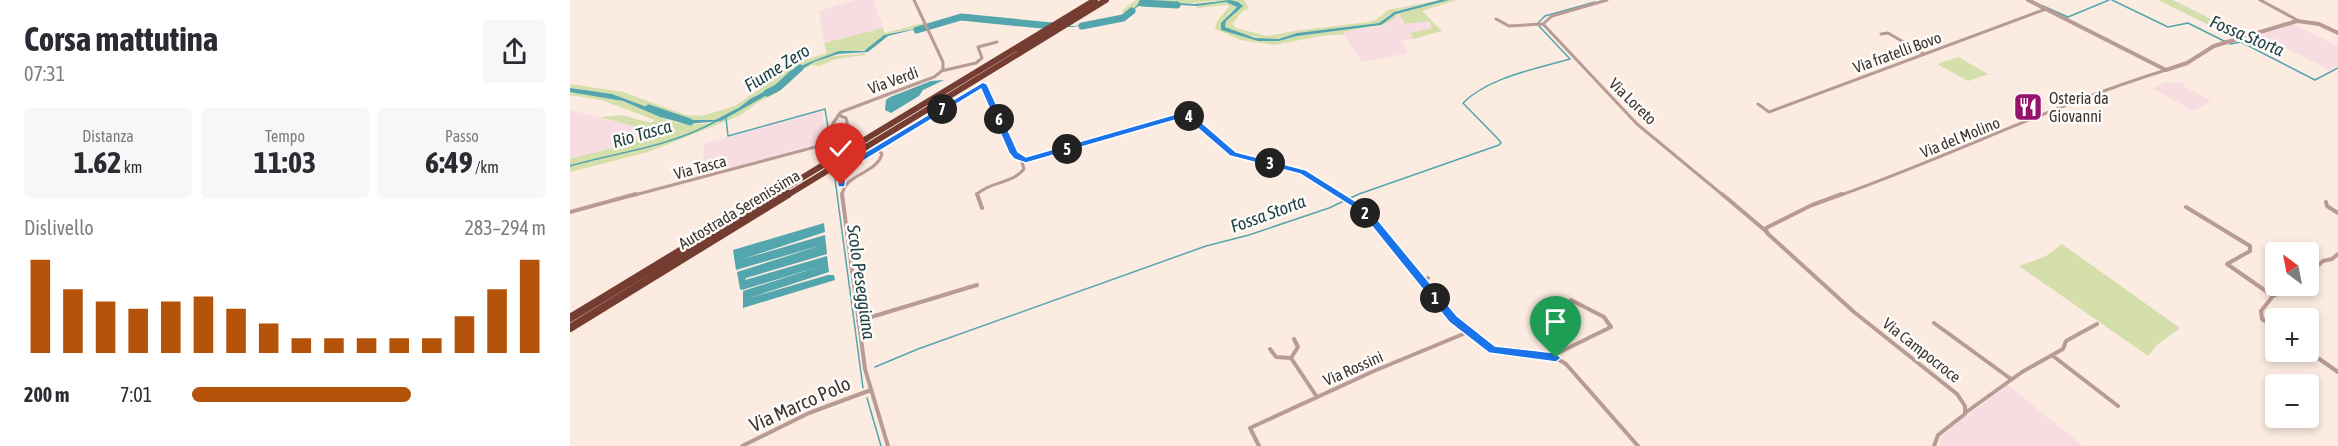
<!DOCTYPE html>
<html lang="it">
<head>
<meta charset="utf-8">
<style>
	:root { --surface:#fff; --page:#f7f7f7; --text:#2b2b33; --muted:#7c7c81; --accent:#b45309 }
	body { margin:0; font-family:"Asap Condensed",sans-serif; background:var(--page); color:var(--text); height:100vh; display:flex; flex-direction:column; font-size:22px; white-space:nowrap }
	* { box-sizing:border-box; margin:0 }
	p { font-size:20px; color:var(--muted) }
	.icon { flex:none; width:33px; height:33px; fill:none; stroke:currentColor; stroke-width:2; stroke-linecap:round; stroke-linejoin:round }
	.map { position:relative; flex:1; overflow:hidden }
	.panel { display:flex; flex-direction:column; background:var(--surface); width:570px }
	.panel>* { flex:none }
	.needle { width:39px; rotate:328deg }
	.fabs { position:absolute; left:1695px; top:242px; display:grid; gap:12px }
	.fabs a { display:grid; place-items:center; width:54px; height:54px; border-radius:6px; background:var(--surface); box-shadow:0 3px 9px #0003; font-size:30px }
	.pin { position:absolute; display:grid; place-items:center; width:51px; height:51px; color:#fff; margin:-62px -26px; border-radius:50% 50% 50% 0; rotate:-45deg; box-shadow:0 0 6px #0007 }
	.pin .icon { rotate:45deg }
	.km { position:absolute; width:30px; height:30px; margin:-15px; border-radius:50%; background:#222; color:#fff; font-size:16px; line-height:30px; text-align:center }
	.round { display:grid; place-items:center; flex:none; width:63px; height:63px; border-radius:6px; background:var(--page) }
	.headline { display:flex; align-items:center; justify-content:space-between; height:102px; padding:0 24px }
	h1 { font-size:33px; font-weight:700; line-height:45px }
	.stats { display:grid; grid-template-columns:repeat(3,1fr); gap:9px; height:102px; padding:6px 24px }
	.stats div { display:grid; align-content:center; border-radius:6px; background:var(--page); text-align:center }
	.stats b { font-size:30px; font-weight:700 }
	.stats small { font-size:16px; font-weight:400 }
	.stats p { font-size:16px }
	.chart { height:168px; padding:12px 24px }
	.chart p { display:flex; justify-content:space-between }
	.chart svg { width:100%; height:108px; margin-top:6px; stroke:var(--accent); stroke-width:6 }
	ul { padding:0 24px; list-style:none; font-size:20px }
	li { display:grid; grid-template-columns:96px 72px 1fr; align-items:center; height:45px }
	li i { height:15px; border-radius:8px; background:var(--accent) }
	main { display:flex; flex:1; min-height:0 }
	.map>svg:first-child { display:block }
	.industrial { fill:#f7dde1 }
	.green { fill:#d5dfac }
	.water { fill:#53a6ae }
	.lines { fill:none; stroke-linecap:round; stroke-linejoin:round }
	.stream { stroke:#53a6ae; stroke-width:1.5 }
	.river { stroke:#53a6ae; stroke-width:7 }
	.minor-far1 { stroke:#b99b95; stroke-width:3 }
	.minor { stroke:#b99b95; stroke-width:4 }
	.tertiary { stroke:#b99b95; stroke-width:4 }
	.motorway-far1 { stroke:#753d32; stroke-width:6 }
	.motorway { stroke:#753d32; stroke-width:8 }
	.route { fill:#1a73e8; stroke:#fff; stroke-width:1.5 }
	.labels { text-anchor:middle; stroke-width:5; stroke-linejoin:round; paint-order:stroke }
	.street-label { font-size:16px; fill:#3c3632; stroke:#fefbf9 }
	.poi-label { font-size:16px; fill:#3c3632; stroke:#fefbf9; text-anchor:start }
	.water-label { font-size:18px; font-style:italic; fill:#1c4347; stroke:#fefbf9 }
	.near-street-label { font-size:20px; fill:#3c3632; stroke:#fefbf9 }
</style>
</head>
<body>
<main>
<section class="panel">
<div class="headline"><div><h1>Corsa mattutina</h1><p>07:31</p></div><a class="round"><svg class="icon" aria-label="share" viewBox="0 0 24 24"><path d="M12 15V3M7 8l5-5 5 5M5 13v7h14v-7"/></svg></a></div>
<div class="stats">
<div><p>Distanza</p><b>1.62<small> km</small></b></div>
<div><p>Tempo</p><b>11:03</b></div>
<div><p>Passo</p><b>6:49<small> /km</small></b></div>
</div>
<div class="chart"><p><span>Dislivello</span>283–294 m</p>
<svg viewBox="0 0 160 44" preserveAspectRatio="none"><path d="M5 44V6M15 44V18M25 44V23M35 44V26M45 44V23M55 44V21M65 44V26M75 44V32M85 44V38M95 44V38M105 44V38M115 44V38M125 44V38M135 44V29M145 44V18M155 44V6"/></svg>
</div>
<ul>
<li><b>200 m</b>7:01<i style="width:62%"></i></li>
</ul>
</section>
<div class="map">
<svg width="1768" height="446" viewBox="0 0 1768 446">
	<rect width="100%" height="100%" fill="#fbebe0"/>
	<path class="industrial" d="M285,0H304L313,28L254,43L249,11Z
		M829,14L835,24L859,21L863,28L840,33L843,39L831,41L838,53L792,62L772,32L815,25Z
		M1723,24L1768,46V65L1760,70L1690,35Z
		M1596,82L1612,83L1615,85L1613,86L1641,101L1623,111L1582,88Z
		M0,110L75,129L74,134L56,144L0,159Z
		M252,110L256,141L133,175L134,144Z
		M1438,385L1513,446H1370L1371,436L1374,433Z"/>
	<path class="green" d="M566,0H674L679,8L672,12L662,24L666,28L697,36L724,31L798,22L806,20L818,10L870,0L829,10L818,15L809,23L727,33L701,40L675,35L655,27L656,21L671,4L645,1L607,4L575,1L562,9L557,16L505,26L553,14V10Z
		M879,0H887L852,11L872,31L843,39L840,33L862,28L859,21L835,24L829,14L818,23L811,25L826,14Z
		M1588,0H1603L1673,35L1663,37Z
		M656,2L667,7L658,14L652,30L688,41H709L727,36L804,26L773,32L775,34L751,36L704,45L671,40L645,29L647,21L659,7L658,5L626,8L627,6Z
		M353,23L354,27L314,35L296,50L261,54L240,62L220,71L203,87L180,99L170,107L145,120H112L42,94L0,88V84L53,92L116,115L131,116L165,106L229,62L257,53L254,43L313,28L315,33Z
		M295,53L296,55L266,59L249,66L242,65L230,71L207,93L190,101L169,116L78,152L0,172V159L56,144L74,134V129L30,117L52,115L81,123L85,120L31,100L0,95V92C18,94 37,96 54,102C75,109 96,122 118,124C145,126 164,115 185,100C192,96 200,94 205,90C218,80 227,70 242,63C265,52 274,57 295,53Z
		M1388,57L1418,74L1398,81L1367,64Z
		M1492,244L1610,328L1587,345L1578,356L1449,266L1476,256Z"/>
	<path class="water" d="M660,0L668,2L673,6L656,21L655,27L685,38L708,39L727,33L809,23L824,12L870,0H879L826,14L811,25L727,36L709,41H688L651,30V23L667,7L656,2L627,6L576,3L567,7L557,17L503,27L468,26L394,16L361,26L360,24L396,14L465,24L505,26L557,16L569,3L575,1L625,4Z
		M354,27L318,36L298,52L268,54L244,62L220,76L204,91L151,121L117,124L90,117L53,101L0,92V88L42,94L112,120H145L170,107L180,99L203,87L220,71L240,62L269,51H294L314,35Z
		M374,80L353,90L349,96L321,113L315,110L316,100L320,97L361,81Z
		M254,223L255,232L170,260L255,235L257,254L176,278L175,280L257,256L259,272L179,298L258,275H264L265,280L173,308V291L251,266L172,290L170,289L167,272L252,245L166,270L163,250Z"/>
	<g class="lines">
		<path class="stream" d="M1542,0L1598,27L1618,23L1656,42
			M1473,6L1498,17L1539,0
			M968,23L975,16L1025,2
			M1660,44L1671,42L1745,80L1768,68
			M156,118L158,136L255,109L260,140
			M0,166C50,152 103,146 148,120
			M265,179L293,388
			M305,367L348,349L636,246L679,235L759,208L789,194L929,145L931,143L929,140L893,103C919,77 966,69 1000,59L969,26
			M297,398L311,446"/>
		<path class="river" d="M572,3L607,5
			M512,26L553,18L562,11
			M347,30L391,17L482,26
			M197,93L209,87L230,68
			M79,108L120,122"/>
		<path class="minor-far1" d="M1037,0L982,16L973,24L1067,124L1154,196
			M1690,0L1729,21
			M926,19L939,26L973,24
			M1311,34L1318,33L1354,54
			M371,71L406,63L412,58L408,47L427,42
			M1188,104L1199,112L1476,9
			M268,115L276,118L279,130L288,138
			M274,187L270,179L271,173L279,167L413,84L444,153L447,157L456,160L609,116L624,118L663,154L733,172L771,196
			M61,196L264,142L263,123L271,112L364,77L373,70V62L344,0
			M272,196C274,173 306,175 312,154L307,149
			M408,196L407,194C421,181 442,184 454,169L451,159
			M1268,196C1378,157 1485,104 1596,70"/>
		<path class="minor" d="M272,194L295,369L318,446
			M407,194L412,208
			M769,194L799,217L883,319L923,350L986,358L996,364L1068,446
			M1152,194L1197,232
			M1272,194L1242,205L1196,228L1197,233L1284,312L1387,394L1395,406V414L1368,435L1364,446
			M1756,202L1757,206L1768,213
			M1616,207L1680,246V251L1657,264L1703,296
			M0,212L66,194
			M1738,274L1753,261L1762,259L1768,254
			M851,281L858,278
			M288,321L407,285
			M1364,323L1441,379
			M1706,328L1692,319L1691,311L1703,296L1727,285
			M700,349L706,357L721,358L747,397
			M1738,351L1768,372
			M1483,356L1548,406
			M721,358L728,347L724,339
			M986,358L988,353L1041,327L1034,317L1001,300
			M1395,413L1452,372L1493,349L1496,341L1527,324
			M172,446L239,413L301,390
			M689,446L680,428L804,371L898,332"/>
		<path class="tertiary" d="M1458,0L1596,70L1617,63L1644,46L1727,21L1749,24L1768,33"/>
		<path class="motorway-far1" d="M202,196L525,0
			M216,196L536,0"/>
		<path class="motorway" d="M0,318L204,194
			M0,328L218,194"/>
	</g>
	<path class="route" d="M413,82L417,84L448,152L456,157L606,114L623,115L666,152L736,170L787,202L803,214L887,316L925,346L986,353L991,358L986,362L919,353L879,322L796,219L781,206L730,174L660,156L617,119H609L456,163L444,159L439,153L411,89L293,161L276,174L275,187H268L267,173L287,157Z"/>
	<defs>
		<g id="restaurant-square" transform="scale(1.5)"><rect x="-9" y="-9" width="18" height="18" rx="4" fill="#93136d" stroke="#fefbf9"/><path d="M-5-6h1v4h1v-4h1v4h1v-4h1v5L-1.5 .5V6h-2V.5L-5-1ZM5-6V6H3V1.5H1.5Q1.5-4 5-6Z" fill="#fff"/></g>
	</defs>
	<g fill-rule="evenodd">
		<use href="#restaurant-square" x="1458" y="107"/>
	</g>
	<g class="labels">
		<g class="street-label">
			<text transform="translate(1327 52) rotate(-20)" y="6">Via fratelli Bovo</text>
			<text transform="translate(323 80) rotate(-20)" y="6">Via Verdi</text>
			<text transform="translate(1063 101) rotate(44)" y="6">Via Loreto</text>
			<text transform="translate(1390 137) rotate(-22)" y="6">Via del Molino</text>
			<text transform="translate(130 167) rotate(-15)" y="6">Via Tasca</text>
			<text transform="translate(169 209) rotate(-31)" y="6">Autostrada Serenissima</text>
			<text transform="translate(1352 350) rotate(38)" y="6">Via Campocroce</text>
			<text transform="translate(783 368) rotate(-24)" y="6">Via Rossini</text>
		</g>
		<g class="poi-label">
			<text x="1479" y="104">Osteria da<tspan x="1479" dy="18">Giovanni</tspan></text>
		</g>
		<g class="water-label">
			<text transform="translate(1677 36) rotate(23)" y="6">Fossa Storta</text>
			<text transform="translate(207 68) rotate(-32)" y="6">Fiume Zero</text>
			<text transform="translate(72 134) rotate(-16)" y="6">Rio Tasca</text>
			<text transform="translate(698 214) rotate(-20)" y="6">Fossa Storta</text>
			<text transform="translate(291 282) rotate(82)" y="6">Scolo Peseggiana</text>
		</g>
		<g class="near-street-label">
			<text transform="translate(230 404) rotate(-24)" y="7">Via Marco Polo</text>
		</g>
	</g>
</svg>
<div class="fabs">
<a><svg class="needle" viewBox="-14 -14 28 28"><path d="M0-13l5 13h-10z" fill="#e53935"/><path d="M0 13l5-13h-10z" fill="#7c7c81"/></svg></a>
<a>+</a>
<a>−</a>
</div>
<div class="pin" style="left:986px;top:358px;background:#1e9e55"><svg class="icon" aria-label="arrive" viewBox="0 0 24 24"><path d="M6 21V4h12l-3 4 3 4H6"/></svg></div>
<div class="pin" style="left:271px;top:185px;background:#d93025"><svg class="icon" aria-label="check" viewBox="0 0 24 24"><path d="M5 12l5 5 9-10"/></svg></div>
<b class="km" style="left:865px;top:298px">1</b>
<b class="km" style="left:795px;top:213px">2</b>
<b class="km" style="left:700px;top:163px">3</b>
<b class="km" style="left:619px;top:116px">4</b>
<b class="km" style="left:497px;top:149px">5</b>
<b class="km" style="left:429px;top:119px">6</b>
<b class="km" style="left:372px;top:109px">7</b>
</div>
</main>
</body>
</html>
